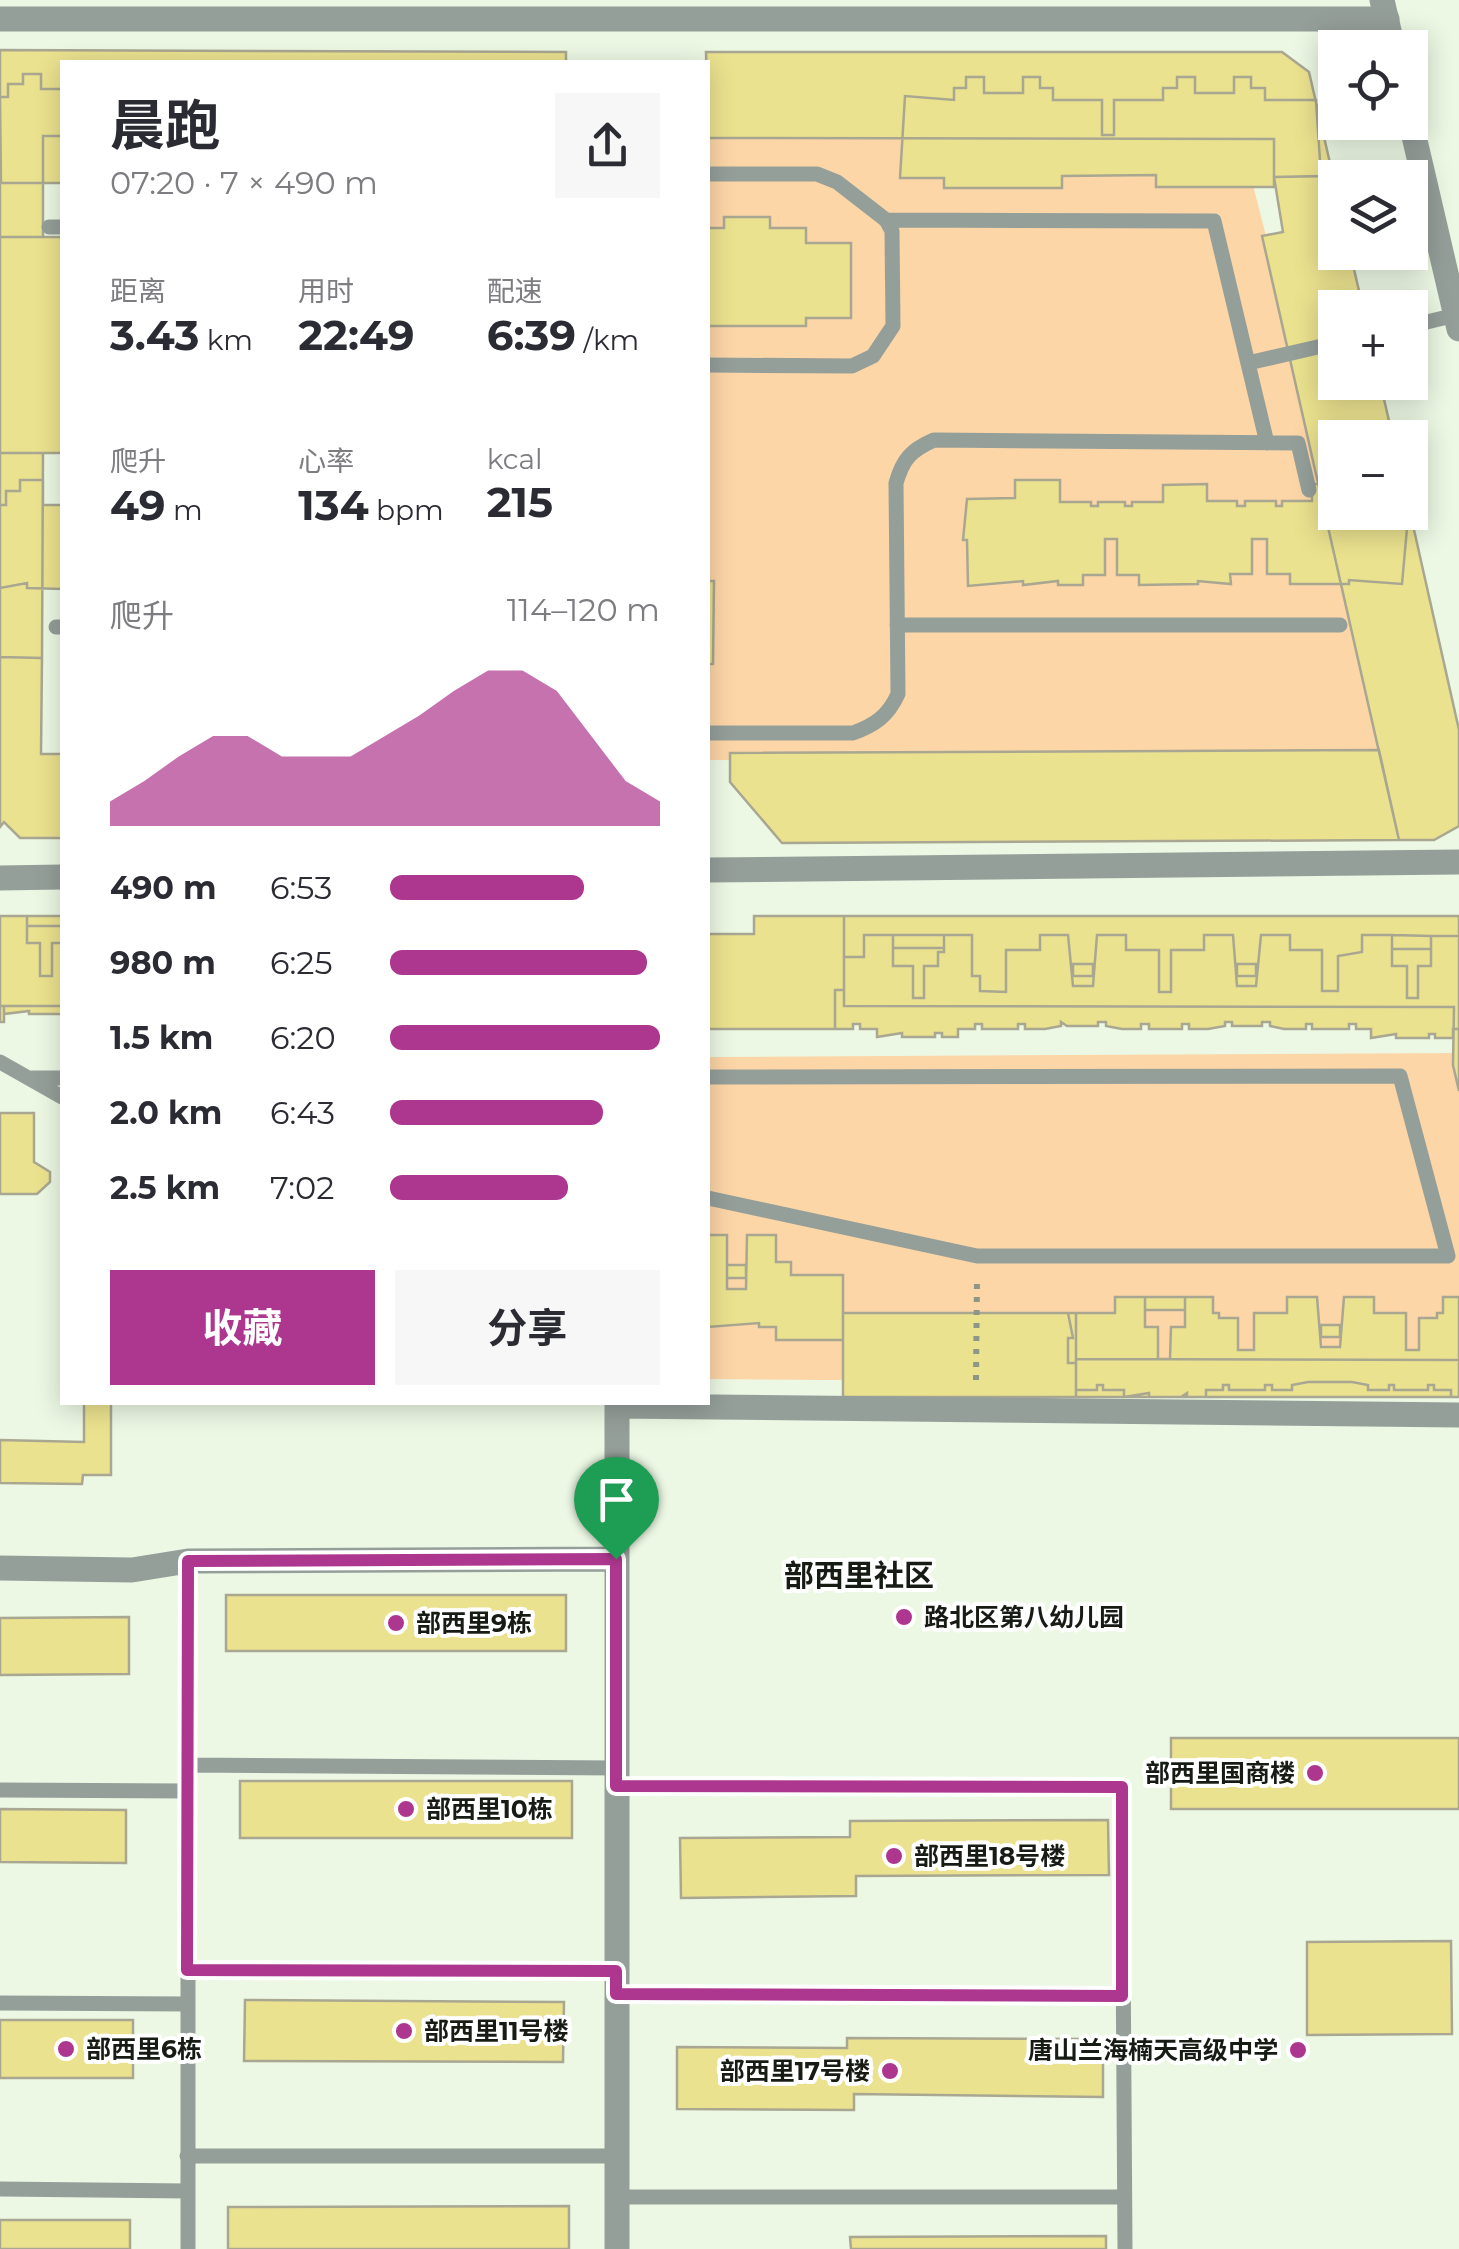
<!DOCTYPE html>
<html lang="zh">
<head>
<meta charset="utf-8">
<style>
	:root { --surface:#fff; --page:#f7f7f7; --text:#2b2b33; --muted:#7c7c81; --accent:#ad378e }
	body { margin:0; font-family:Montserrat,"Noto Sans SC",sans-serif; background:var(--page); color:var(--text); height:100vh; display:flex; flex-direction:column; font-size:38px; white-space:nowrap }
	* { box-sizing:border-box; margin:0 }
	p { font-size:32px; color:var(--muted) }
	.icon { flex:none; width:55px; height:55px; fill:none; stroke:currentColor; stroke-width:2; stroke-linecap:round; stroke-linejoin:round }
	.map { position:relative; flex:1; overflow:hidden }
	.sheet { position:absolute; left:60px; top:60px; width:650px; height:1345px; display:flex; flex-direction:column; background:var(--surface); border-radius:0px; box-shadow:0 5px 25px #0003 }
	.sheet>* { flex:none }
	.controls { position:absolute; left:1318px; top:30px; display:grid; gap:20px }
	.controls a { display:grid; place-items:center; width:110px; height:110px; border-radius:0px; background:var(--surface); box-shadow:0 5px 25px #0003; font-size:50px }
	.pin { position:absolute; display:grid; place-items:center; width:85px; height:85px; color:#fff; margin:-102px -42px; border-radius:50% 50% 50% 0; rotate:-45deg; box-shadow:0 0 10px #0007 }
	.pin .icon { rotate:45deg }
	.round { display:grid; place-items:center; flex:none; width:105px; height:105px; border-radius:0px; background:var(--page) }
	.head { display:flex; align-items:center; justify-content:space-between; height:170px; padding:0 50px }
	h1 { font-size:55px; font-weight:700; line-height:75px }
	.metrics { display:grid; grid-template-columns:repeat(3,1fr); gap:15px; height:170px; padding:10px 50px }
	.metrics div { display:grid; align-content:center }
	.metrics b { font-size:42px; font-weight:700 }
	.metrics small { font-size:28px; font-weight:400 }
	.metrics p { font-size:28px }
	.chart { height:280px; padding:20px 50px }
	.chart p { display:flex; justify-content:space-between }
	.chart svg { width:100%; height:180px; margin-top:10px; fill:var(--accent); opacity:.7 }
	.action { display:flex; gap:20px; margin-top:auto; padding:20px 50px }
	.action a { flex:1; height:115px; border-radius:0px; background:var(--accent); color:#fff; font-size:40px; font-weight:700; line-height:115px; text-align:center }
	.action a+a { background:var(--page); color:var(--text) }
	ul { padding:0 50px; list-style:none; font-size:32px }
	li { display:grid; grid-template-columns:160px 120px 1fr; align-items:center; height:75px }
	li i { height:25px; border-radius:12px; background:var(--accent) }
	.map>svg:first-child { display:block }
	.green { fill:#fcd6a7 }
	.building { fill:#ebe28f; stroke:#a9a791; stroke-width:2.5 }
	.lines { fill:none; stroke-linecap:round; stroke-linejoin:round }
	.path { stroke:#8d9687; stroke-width:6; stroke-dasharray:5 8; stroke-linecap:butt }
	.service { stroke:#959f9a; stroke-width:15 }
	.minor { stroke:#959f9a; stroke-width:25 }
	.tertiary { stroke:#959f9a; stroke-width:25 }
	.route-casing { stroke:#fff; stroke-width:20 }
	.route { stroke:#ad378e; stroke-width:12 }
	.poi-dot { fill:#ad378e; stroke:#fff; stroke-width:4 }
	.labels { text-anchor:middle; stroke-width:8; stroke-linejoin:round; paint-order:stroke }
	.poi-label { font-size:25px; font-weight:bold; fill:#161b14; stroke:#fff; text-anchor:start }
	.quarter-label { font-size:30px; font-weight:bold; fill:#161b14; stroke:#fff }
</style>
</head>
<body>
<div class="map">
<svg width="1459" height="2249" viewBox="0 0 1459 2249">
	<rect width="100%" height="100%" fill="#ecf8e4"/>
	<path class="green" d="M708,82L1227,83L1400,762L708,760Z
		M1459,1053V1385L708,1379V1057Z"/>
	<path class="building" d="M0,50L566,52V62H62V136H43V237H0Z
		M706,52H1282L1309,72L1333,176L1274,177V139L708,138Z
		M23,74H41V89H62V183H1L0,97H8V84H23Z
		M966,77H984V93H1023V77H1040V88H1053V100H1102V135H1114V100H1163V88H1177V77H1195V93H1234V77H1251V88H1265V100H1316L1321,176L1274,177V187H1156V175L1062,176V188H944V178H900L905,96L954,100V88H966Z
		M1333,176L1335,252H1350L1363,308H1335V382H1380L1393,438H1335V512H1410L1459,730V826L1434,840H1399L1262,236L1283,232L1274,177Z
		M724,217H770V228H806V243H851V318H806V326H708V228H724Z
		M0,237H62V453H0Z
		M0,453H43L42,658L0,657Z
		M20,480H43V505H62V589L27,588V583L0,588V505H6V491H20Z
		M1015,480H1060V502H1091V506H1098V502H1125V506H1132V502H1163V485L1207,484V501H1237V506H1245V501H1276V506H1282V501H1312V484H1335V512H1402V528H1407L1402,584L1349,580V584H1290V574H1267V539H1252V574H1230L1231,584L1198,581V584L1139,585V575H1117V539H1105V575H1083V585H1058V581L1023,585V581L968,586L967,540H963L967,499L1015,498Z
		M708,581H714L713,664H708Z
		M0,657L42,658L41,754H62V838H20L4,822L0,827Z
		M1379,750L1399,840L782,843L730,782V753Z
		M0,916H27V943H40V976H52V943H62V1014H29V1011L4,1014V1006H0Z
		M0,916H62V1006H4V1022H0Z
		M27,916H62V926H27Z
		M754,916H844V990H835V1029H708V934H754Z
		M844,916H1459V1091L1453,1065L1454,1007L844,1006Z
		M864,935H893V966H913V998H924V966H938V952H944V935H972V976H980V991L1006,992V950H1040V935H1068L1073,986H1093L1097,935H1126V950H1159V992H1171V950H1204V935H1233L1237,986H1256L1261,935H1290V950H1322V991H1338V956L1362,952V935H1392V966H1407V998H1418V966H1431V936H1459V1029H1453V1038H1435V1034H1429V1038H1396V1034L1371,1038V1029H1356V1024H1349V1029H1312V1024H1306V1029H1284L1270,1026V1022H1262V1026H1232V1022H1225V1026L1208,1029H1189V1024H1182V1029H1149V1024H1141V1029H1122L1106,1026V1022H1098V1026H1067L1061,1022V1026L1045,1029H1025V1024H1018V1029H982V1024H975V1029H958V1037H942V1033H935V1037H902V1033L877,1037V1029H860V1024H853V1029H835V990H844V957H864Z
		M893,935H944V948H893Z
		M1392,935L1431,936V949H1392Z
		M1073,964H1093V976H1073Z
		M1237,964H1256V976H1237Z
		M0,1113H34V1162L50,1172V1182L37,1194H0Z
		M708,1235H727V1289H746L747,1235H776V1262H791V1275H843V1340H776V1327H759V1323L708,1327Z
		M727,1265H746V1278H727Z
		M1115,1297H1145V1327H1158V1359H1170L1171,1327H1185V1297H1213V1313H1219V1318H1238V1350H1254V1313H1287V1297H1317L1321,1347H1340L1344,1297H1374V1313H1406V1350H1419V1318H1437V1313H1443V1297H1459V1397H1451V1390H1434V1385H1428V1390H1394V1385H1389V1390H1368V1385L1352,1382H1308L1292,1385V1390H1272V1385H1265V1390H1229V1385H1223V1390H1206V1397H1187V1393L1181,1397H1149V1393L1124,1397V1390H1103V1385H1097V1390H1076V1363H1068V1338H1073L1068,1313H1115Z
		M1145,1297H1185V1310H1145Z
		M843,1313H1076V1397H843Z
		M1321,1325H1340V1337H1321Z
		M1076,1359L1459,1360V1397H1076Z
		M84,1402H111V1475H83L82,1484L0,1483V1440L84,1442Z
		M226,1595H566V1651H226Z
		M129,1617V1674L0,1675V1618Z
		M1171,1738H1459V1809H1171Z
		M240,1781H572V1838H240Z
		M0,1809L126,1810V1863L0,1862Z
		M1108,1820L1109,1875L856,1876V1896L681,1898L680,1838L850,1837V1821Z
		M1451,1941L1452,2034L1307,2035V1942Z
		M245,2000L564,2002L563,2062L244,2061Z
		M0,2020H133V2078H0Z
		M847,2038L1103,2039V2097L854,2094V2110L677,2109V2047L847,2048Z
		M569,2206V2249H228V2207Z
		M0,2220H130V2249H0Z
		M1106,2236V2249H851L850,2237Z"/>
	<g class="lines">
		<path class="path" d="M976,1380L977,1277"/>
		<path class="service" d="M708,174H817L837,182L886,220L892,231L893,326L873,356L852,366L708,365
			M886,220L1214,221L1267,443
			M49,227H62
			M1410,326L1456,315
			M1248,363L1335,343
			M897,625H1340
			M56,627H62
			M708,733H853C875,725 888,716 898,694L896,483C903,459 911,450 934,440L1298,443L1309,490
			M0,1062L62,1097
			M708,1077L1400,1076L1448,1256H977L708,1198
			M32,1078H62
			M187,1765L617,1768
			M617,1786L1122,1787L1125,2249
			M0,1790L187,1791
			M187,1970L617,1971
			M617,1994L1123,1996
			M0,2003L187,2004
			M187,2156H617
			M0,2189L187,2191
			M617,2197H1124
			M188,2249V1561"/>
		<path class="minor" d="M0,19H1387
			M708,870L1459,862
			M0,878L62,877
			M0,1568L132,1570L188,1561L617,1559
			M617,2249V1406L1459,1415"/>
		<path class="tertiary" d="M1382,0L1393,48
			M1410,119L1459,329"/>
	</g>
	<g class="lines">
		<g class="route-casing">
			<path id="route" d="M616,1559V1786L1122,1787V1996L616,1994V1971L187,1970L188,1561Z"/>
		</g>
		<use href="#route" class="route"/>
	</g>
	<g class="poi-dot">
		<circle cx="904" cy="1617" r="10"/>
		<circle cx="396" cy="1623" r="10"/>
		<circle cx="1315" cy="1773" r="10"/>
		<circle cx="406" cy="1809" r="10"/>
		<circle cx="894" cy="1856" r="10"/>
		<circle cx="404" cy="2031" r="10"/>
		<circle cx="66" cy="2049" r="10"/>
		<circle cx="1298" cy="2050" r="10"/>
		<circle cx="890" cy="2071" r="10"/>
	</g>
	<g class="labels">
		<g class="poi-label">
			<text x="924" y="1626">路北区第八幼儿园</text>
			<text x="416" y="1632">部西里9栋</text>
			<text x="1295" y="1782" text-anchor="end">部西里国商楼</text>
			<text x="426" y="1818">部西里10栋</text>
			<text x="914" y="1865">部西里18号楼</text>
			<text x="424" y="2040">部西里11号楼</text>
			<text x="86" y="2058">部西里6栋</text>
			<text x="1278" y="2059" text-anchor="end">唐山兰海楠天高级中学</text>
			<text x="870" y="2080" text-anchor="end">部西里17号楼</text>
		</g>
		<g class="quarter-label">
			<text x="859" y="1586">部西里社区</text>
		</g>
	</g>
</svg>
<div class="controls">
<a><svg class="icon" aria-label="locate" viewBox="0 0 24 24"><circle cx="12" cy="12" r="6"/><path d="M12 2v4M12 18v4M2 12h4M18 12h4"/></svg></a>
<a><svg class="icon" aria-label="layers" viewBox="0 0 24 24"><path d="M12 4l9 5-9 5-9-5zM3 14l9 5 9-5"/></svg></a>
<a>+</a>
<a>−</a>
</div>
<div class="pin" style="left:616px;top:1559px;background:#1e9e55"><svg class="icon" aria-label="arrive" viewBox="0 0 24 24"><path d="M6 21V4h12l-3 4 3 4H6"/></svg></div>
<section class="sheet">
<div class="head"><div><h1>晨跑</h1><p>07:20 · 7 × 490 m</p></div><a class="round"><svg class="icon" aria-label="share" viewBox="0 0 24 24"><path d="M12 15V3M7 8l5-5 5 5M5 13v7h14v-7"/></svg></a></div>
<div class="metrics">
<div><p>距离</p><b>3.43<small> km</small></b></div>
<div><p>用时</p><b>22:49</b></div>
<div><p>配速</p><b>6:39<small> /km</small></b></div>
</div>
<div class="metrics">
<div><p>爬升</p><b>49<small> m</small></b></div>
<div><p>心率</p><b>134<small> bpm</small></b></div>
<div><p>kcal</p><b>215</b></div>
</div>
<div class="chart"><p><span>爬升</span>114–120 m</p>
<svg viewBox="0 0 160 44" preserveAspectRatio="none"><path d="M0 44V38L10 33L20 27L30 22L40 22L50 27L60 27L70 27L80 22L90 17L100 11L110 6L120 6L130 11L140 22L150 33L160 38V44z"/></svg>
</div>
<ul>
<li><b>490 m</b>6:53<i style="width:72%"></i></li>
<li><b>980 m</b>6:25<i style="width:95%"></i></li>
<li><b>1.5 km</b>6:20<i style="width:100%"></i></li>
<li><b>2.0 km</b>6:43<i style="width:79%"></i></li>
<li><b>2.5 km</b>7:02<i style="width:66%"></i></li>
</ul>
<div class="action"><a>收藏</a><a>分享</a></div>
</section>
</div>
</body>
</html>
